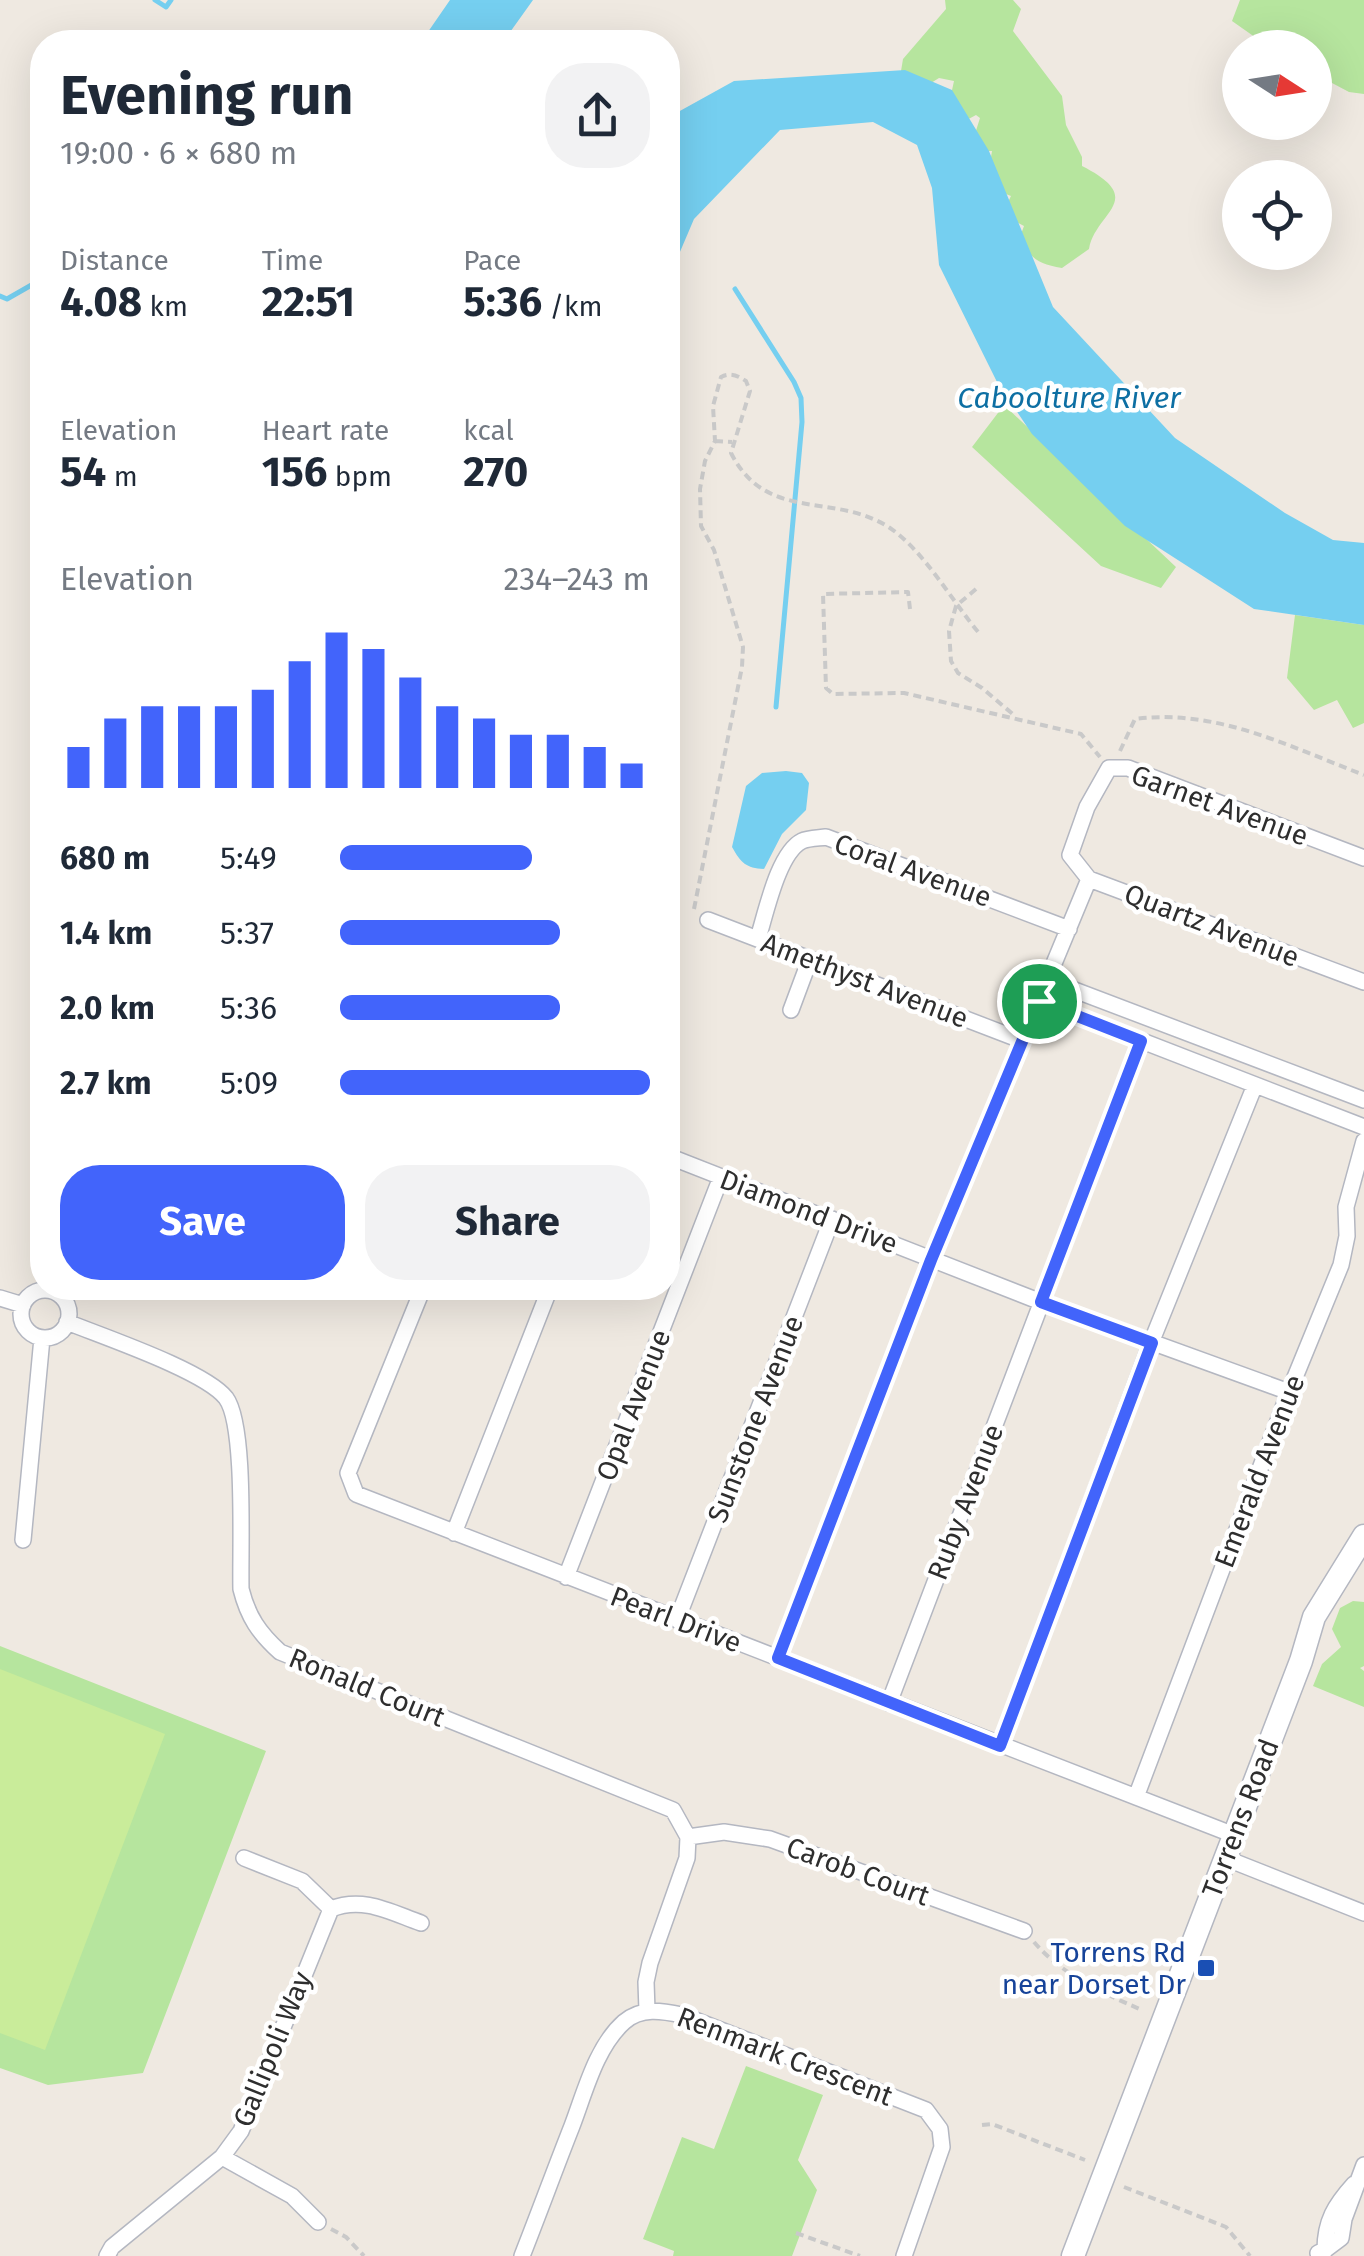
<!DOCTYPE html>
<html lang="en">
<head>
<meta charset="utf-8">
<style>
	:root { --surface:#fff; --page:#f2f2f3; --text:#1f2937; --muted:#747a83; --accent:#4264fb }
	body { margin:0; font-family:"Fira Sans",sans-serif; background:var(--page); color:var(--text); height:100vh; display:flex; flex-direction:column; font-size:38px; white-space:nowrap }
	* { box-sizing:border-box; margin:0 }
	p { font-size:32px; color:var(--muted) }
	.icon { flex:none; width:55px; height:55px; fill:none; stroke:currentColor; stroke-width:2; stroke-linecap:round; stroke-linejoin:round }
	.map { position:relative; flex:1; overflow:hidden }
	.panel { position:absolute; left:30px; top:30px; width:650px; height:1270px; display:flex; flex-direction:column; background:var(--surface); border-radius:40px; box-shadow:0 10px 40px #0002 }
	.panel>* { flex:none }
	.needle { width:65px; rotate:102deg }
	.controls { position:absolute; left:1222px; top:30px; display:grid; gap:20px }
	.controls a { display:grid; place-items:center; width:110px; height:110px; border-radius:50%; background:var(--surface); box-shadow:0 10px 40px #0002; font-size:50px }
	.pin { position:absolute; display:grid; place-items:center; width:85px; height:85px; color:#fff; margin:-42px; border:5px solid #fff; border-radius:50%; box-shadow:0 2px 10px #0007 }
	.round { display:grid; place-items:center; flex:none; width:105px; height:105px; border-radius:40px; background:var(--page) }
	.summary { display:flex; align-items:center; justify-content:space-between; height:170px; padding:0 30px }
	h1 { font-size:55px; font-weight:700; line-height:75px }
	.figures { display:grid; grid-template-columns:repeat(3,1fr); gap:15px; height:170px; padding:10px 30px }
	.figures div { display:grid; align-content:center }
	.figures b { font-size:42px; font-weight:700 }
	.figures small { font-size:28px; font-weight:400 }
	.figures p { font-size:28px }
	.chart { height:280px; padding:20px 30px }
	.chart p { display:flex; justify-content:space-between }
	.chart svg { width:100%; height:180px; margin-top:10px; stroke:var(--accent); stroke-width:6 }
	.button { display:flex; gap:20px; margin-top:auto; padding:20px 30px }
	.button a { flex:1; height:115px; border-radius:40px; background:var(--accent); color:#fff; font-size:40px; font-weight:700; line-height:115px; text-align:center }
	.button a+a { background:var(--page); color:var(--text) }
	ul { padding:0 30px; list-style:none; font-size:32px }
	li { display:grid; grid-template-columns:160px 120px 1fr; align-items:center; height:75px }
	li i { height:25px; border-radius:12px; background:var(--accent) }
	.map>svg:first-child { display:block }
	.green { fill:#b6e59e }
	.pitch { fill:#c9ec9a }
	.water { fill:#75cff0 }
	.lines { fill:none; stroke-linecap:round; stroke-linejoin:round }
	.stream { stroke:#75cff0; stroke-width:5 }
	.minor-casing { stroke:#b4b7c1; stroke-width:18 }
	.secondary-casing { stroke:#b4b7c1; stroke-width:25 }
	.path { stroke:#c9c9c9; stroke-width:4; stroke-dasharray:8 5; stroke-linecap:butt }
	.minor { stroke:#fff; stroke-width:15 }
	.secondary { stroke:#fff; stroke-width:22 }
	.route-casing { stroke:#fff; stroke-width:20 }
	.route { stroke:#4264fb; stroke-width:12 }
	.transit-dot { fill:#1a4fb4; stroke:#fff; stroke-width:4 }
	.labels { text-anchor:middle; stroke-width:9; stroke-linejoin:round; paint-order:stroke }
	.street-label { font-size:28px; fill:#2e2e2e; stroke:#fff }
	.transit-label { font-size:28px; fill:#164399; stroke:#fff; text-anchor:end }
	.water-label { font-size:30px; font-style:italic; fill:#0d6fa3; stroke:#fff }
</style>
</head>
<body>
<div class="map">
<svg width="1364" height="2256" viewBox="0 0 1364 2256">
	<rect width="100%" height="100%" fill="#efe9e1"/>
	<path class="green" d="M945,0H1013L1021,9L1013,31L1062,96L1066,125L1082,157V166C1149,200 1095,212 1089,249L1062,268C1038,264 1030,259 1020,237L1024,226L1009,218L1005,208L1011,196L998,191L989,169L992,151H982L974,137L980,118L976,115L963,122L949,104L954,81L939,78L915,93L899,83L903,59L946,9Z
		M1240,0H1364V94L1349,92L1315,74V48L1269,47L1232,21Z
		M1004,405L1176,567L1161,588L1101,566L972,447Z
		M1295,615L1364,625V723L1353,728L1337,700L1314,710L1287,678Z
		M1353,1601L1364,1602V1666L1360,1668L1364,1671V1707L1313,1686L1322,1664L1341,1647L1332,1629L1340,1608Z
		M0,1646L266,1751L143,2073L48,2085L0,2068Z
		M746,2066L823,2095L798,2160L817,2190L792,2256H673L674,2251L643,2239L682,2137L714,2149Z"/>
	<path class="pitch" d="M0,1669L165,1734L45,2050L0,2033Z"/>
	<path class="water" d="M450,0H533L503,42H421Z
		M905,70L952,90L989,151L1053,307L1175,438L1285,513L1333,540L1364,543V625L1254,609L1125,526L1032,434L997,382L939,265L932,188L917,145L873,122L780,130L694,219L668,280V137L678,112L734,81Z
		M668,560C685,617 683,658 668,715Z
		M786,771L802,773L809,783L806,810L782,834L764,869C746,868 741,863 732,847L746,786L762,773Z"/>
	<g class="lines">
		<path class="stream" d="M155,0L166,7L171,0
			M735,289L794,382L801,398L802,422L776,707
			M0,296L7,299L42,279"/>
		<g class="minor-casing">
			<path id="minor" d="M1364,858L1128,768H1109L1087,807L1070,855L1089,879L1364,982
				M708,920L1023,1041
				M758,938C766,913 778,853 802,841C808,838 820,838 826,837L1069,929
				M1048,980L1364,1100
				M1039,1001L1364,1127
				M791,1010L810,959
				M668,1156L1041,1302L1289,1392
				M423,1288L348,1473L356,1494L1234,1835
				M21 1314a24 24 0 1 1 48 0a24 24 0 1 1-48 0Z
				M0,1298L23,1305
				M67,1322C104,1337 205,1371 226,1398C246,1425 240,1550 241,1589C248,1617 259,1633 280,1652L673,1810L688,1837L687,1858L650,1963L646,1982L647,2011
				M454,1533L550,1288
				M23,1540L42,1338
				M566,1577L721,1177
				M677,1620L832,1219
				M778,1658L931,1260L1089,879
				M889,1703L1141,1041
				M1000,1746L1151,1343L1255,1085
				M1136,1797L1289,1392L1341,1265L1347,1236L1346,1207L1364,1141
				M688,1837L724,1832L770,1839L1024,1931
				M244,1858L302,1881L331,1909
				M1225,1858L1364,1913
				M222,2157L292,2196L318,2222
				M1318,2253L1325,2250C1325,2221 1335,2205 1354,2184
				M107,2256L112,2247L222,2157L241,2131L331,1909C363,1896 390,1912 421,1923
				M522,2256C539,2213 555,2169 572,2126C585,2092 596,2047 624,2022C641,2007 662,2011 682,2015L926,2110L940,2129L942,2147L904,2256
				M1322,2256L1325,2250L1341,2238L1344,2219L1364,2165"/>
		</g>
		<g class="secondary-casing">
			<path id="secondary" d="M1073,2256L1301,1661L1314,1617L1364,1536"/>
		</g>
		<path class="path" d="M715,441L732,442
			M976,589L956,606L949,631L951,661L958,673L982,688L1015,716
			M910,609L908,592L823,594L826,688L833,694L904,693L1081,734L1100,757
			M1120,751L1135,719C1216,708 1290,747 1364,775
			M694,909L742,667L743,647L714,550L701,526L700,489L705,461L715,441L713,406L721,377C731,372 738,376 746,381L750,391L731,453C767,524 834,491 890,528C924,551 952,601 979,633
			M1034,1942C1061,1974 1104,1994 1142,2010
			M982,2125L992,2124L1085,2160
			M1124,2187L1226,2227L1250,2256
			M331,2229L346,2237L364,2256
			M796,2233L860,2256"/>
		<use href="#minor" class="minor"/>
		<use href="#secondary" class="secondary"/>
	</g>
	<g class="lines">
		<g class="route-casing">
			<path id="route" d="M1039,1001L1141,1041L1041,1302L1152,1343L1000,1746L778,1658L931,1260Z"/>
		</g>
		<use href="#route" class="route"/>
	</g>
	<rect class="transit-dot" x="1196" y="1958" width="20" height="20" rx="5"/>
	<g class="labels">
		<g class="street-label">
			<text transform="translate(1220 805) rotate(20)" y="10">Garnet Avenue</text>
			<text transform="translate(913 870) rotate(20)" y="10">Coral Avenue</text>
			<text transform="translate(1212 925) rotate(21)" y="10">Quartz Avenue</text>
			<text transform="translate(865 980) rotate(21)" y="10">Amethyst Avenue</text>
			<text transform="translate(809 1211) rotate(21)" y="10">Diamond Drive</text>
			<text transform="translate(633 1405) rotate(-69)" y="10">Opal Avenue</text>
			<text transform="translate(755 1419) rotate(-69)" y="10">Sunstone Avenue</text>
			<text transform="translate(1259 1471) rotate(-69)" y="10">Emerald Avenue</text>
			<text transform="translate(965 1502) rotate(-69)" y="10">Ruby Avenue</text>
			<text transform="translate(676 1619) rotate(21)" y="10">Pearl Drive</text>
			<text transform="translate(367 1687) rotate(22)" y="10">Ronald Court</text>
			<text transform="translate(1240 1818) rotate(-69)" y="10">Torrens Road</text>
			<text transform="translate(858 1871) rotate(20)" y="10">Carob Court</text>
			<text transform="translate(272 2049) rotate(-68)" y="10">Gallipoli Way</text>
			<text transform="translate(785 2056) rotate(21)" y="10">Renmark Crescent</text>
		</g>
		<g class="transit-label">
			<text x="1186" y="1962">Torrens Rd<tspan x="1186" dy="32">near Dorset Dr</tspan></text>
		</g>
		<g class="water-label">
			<text x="1069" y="408">Caboolture River</text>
		</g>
	</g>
</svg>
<div class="controls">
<a><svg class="needle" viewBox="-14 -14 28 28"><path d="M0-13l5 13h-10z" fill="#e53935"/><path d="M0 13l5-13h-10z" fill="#747a83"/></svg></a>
<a><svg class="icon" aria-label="locate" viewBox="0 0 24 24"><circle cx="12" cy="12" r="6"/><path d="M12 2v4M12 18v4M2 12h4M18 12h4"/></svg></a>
</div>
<div class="pin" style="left:1039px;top:1001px;background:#1e9e55"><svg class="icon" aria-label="arrive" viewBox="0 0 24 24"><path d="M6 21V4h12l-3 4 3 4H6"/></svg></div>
<section class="panel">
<div class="summary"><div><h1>Evening run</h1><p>19:00 · 6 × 680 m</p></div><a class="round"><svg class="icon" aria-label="share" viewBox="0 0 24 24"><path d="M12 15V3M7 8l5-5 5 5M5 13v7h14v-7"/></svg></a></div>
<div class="figures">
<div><p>Distance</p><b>4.08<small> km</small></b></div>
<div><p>Time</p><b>22:51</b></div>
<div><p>Pace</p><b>5:36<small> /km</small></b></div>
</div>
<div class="figures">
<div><p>Elevation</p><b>54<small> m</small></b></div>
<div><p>Heart rate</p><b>156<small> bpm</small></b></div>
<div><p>kcal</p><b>270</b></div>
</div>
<div class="chart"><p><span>Elevation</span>234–243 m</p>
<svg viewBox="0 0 160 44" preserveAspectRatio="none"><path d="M5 44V34M15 44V27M25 44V24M35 44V24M45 44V24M55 44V20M65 44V13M75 44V6M85 44V10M95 44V17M105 44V24M115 44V27M125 44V31M135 44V31M145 44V34M155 44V38"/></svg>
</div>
<ul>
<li><b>680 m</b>5:49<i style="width:62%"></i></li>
<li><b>1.4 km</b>5:37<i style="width:71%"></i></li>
<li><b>2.0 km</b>5:36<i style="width:71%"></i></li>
<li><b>2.7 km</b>5:09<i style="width:100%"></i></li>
</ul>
<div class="button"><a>Save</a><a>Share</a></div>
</section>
</div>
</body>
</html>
